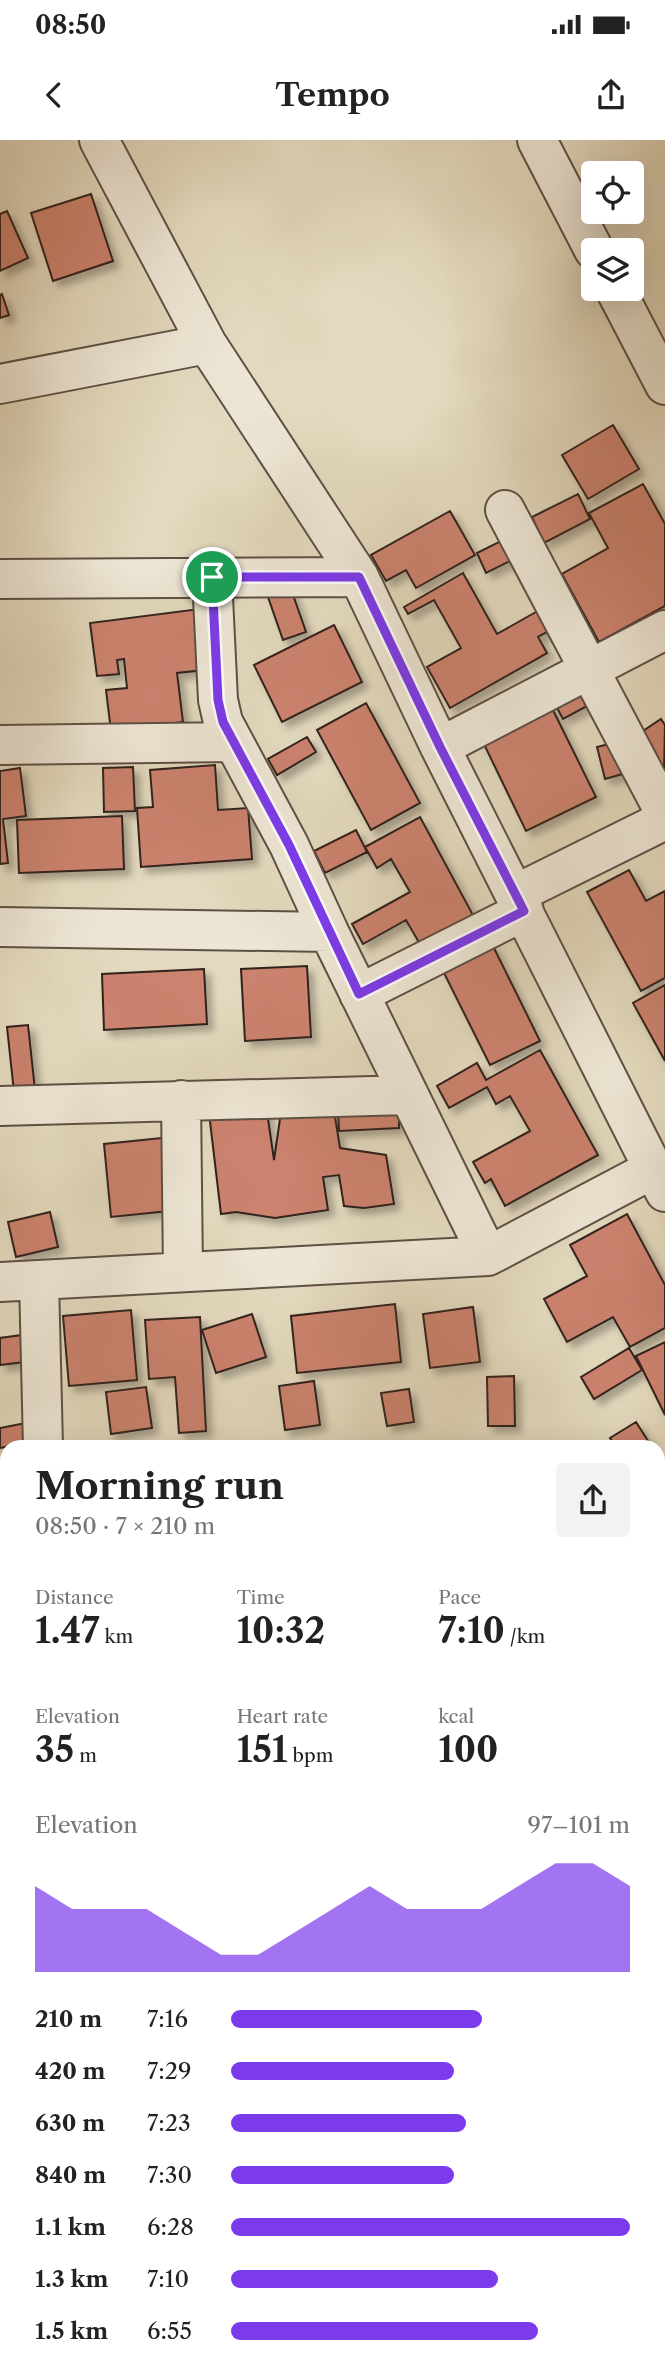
<!DOCTYPE html>
<html lang="en">
<head>
<meta charset="utf-8">
<style>
	:root { --surface:#fff; --page:#f2f2f2; --text:#222; --muted:#767676; --accent:#7c3aed }
	body { margin:0; font-family:"Libre Caslon Text",serif; background:var(--page); color:var(--text); height:100vh; display:flex; flex-direction:column; font-size:26px; white-space:nowrap }
	* { box-sizing:border-box; margin:0 }
	p { font-size:23px; color:var(--muted) }
	.icon { flex:none; width:38px; height:38px; fill:none; stroke:currentColor; stroke-width:2; stroke-linecap:round; stroke-linejoin:round }
	.map { position:relative; flex:1; overflow:hidden }
	.side { position:absolute; left:0px; top:1300px; width:665px; height:936px; display:flex; flex-direction:column; background:var(--surface); border-radius:21px 21px 0 0; box-shadow:0 7px 28px #0002 }
	.side>* { flex:none }
	.controls { position:absolute; left:581px; top:21px; display:grid; gap:14px }
	.controls a { display:grid; place-items:center; width:63px; height:63px; border-radius:7px; background:var(--surface); box-shadow:0 7px 28px #0002; font-size:35px }
	.pin { position:absolute; display:grid; place-items:center; width:60px; height:60px; color:#fff; margin:-30px; border:4px solid #fff; border-radius:50%; box-shadow:0 2px 7px #0007 }
	.round { display:grid; place-items:center; flex:none; width:74px; height:74px; border-radius:7px; background:var(--page) }
	.overview { display:flex; align-items:center; justify-content:space-between; height:119px; padding:0 35px }
	h1 { font-size:38px; font-weight:700; line-height:52px }
	.stats { display:grid; grid-template-columns:repeat(3,1fr); gap:10px; height:119px; padding:7px 35px }
	.stats div { display:grid; align-content:center }
	.stats b { font-size:35px; font-weight:700 }
	.stats small { font-size:19px; font-weight:400 }
	.stats p { font-size:19px }
	.chart { height:196px; padding:14px 35px }
	.chart p { display:flex; justify-content:space-between }
	.chart svg { width:100%; height:126px; margin-top:7px; fill:var(--accent); opacity:.7 }
	ul { padding:0 35px; list-style:none; font-size:23px }
	li { display:grid; grid-template-columns:112px 84px 1fr; align-items:center; height:52px }
	li i { height:18px; border-radius:9px; background:var(--accent) }
	.status { display:flex; justify-content:space-between; align-items:center; height:49px; padding:0 35px; background:var(--surface); direction:ltr }
	.status svg { height:19px; fill:currentColor }
	header { display:flex; justify-content:space-between; align-items:center; height:91px; padding:0 35px; background:var(--surface); font-size:32px; font-weight:700 }
	.map>svg:first-child { display:block }
	.building { fill:#cb826e; stroke:#31221d; stroke-width:2; filter:url(#shadow) }
	.lines { fill:none; stroke-linecap:round; stroke-linejoin:round }
	.street-casing { stroke:#5e5045; stroke-width:42 }
	.street { stroke:#ede6d5; stroke-width:38 }
	.route-casing { stroke:#fff; stroke-width:14 }
	.route { stroke:#7c3aed; stroke-width:9 }
</style>
</head>
<body>
<div class="status"><b>08:50</b><svg viewBox="0 0 49 12"><path d="M0 12V9h3v3zM5 12V6h3v6zM10 12V3h3v9zM15 12V0h3v12zM26 1h20v11H26zM47 4h2v5h-2z"/></svg></div>
<header><svg class="icon" aria-label="back" viewBox="0 0 24 24"><path d="M15 5l-7 7 7 7"/></svg>Tempo<svg class="icon" aria-label="share" viewBox="0 0 24 24"><path d="M12 15V3M7 8l5-5 5 5M5 13v7h14v-7"/></svg></header>
<div class="map">
<svg width="665" height="2236" viewBox="0 0 665 2236">
	<defs>
		<filter id="shadow"><feDropShadow dx="6" dy="6" stdDeviation="3.5" flood-color="#0004"/></filter>
	</defs>
	<rect width="100%" height="100%" fill="#e3d9be"/>
	<filter id="stains"><feTurbulence type="fractalNoise" baseFrequency=".00286" numOctaves="4"/><feColorMatrix values="0 0 0 0 .2 0 0 0 0 .09 0 0 0 0 .02 0 0 0 .5 -.17"/></filter>
	<radialGradient id="worn" r=".72"><stop offset=".6" stop-color="#630" stop-opacity="0"/><stop offset="1" stop-color="#630" stop-opacity=".3"/></radialGradient>
	<path class="building" d="M91,54L113,121L53,141L31,73Z
		M7,71L28,118L0,131V74Z
		M2,154L9,175L0,178V155Z
		M613,285L639,329L588,359L562,315Z
		M643,344L665,384V466L599,502L562,434L608,408L589,373Z
		M578,354L590,379L544,403L532,377Z
		M450,371L475,415L416,448L406,430L386,441L371,415Z
		M519,392L528,412L486,433L477,413Z
		M463,433L497,494L550,464L561,484L538,497L547,513L450,568L427,527L461,508L434,460L408,474L404,467Z
		M291,449L306,492L283,500L268,457Z
		M207,468L214,529L177,533L183,582L111,591L106,550L127,548L124,519L117,520L119,534L97,536L90,483Z
		M334,485L362,542L282,582L254,525Z
		M588,535L600,559L563,579L550,555Z
		M366,563L420,663L371,690L317,590Z
		M550,564L596,657L526,691L481,598Z
		M661,579L665,585L664,630L640,593Z
		M307,597L316,612L277,635L268,619Z
		M625,600L633,631L605,639L597,607Z
		M215,625L218,670L248,668L252,719L141,727L137,668L153,667L150,630Z
		M133,627L135,671L104,672L103,628Z
		M20,628L26,676L3,679L8,723L0,724V631Z
		M122,676L124,729L19,733L17,680Z
		M420,677L474,777L421,806L406,780L363,804L352,784L410,752L391,719L377,728L365,707Z
		M356,690L367,712L325,733L314,711Z
		M629,730L646,761L665,751V838L641,851L587,752Z
		M491,802L540,901L490,925L441,827Z
		M307,826L311,897L245,901L241,829Z
		M204,829L207,884L104,890L102,834Z
		M665,845V921L633,863Z
		M28,885L35,950L14,952L7,887Z
		M540,910L598,1015L505,1066L491,1039L485,1043L473,1022L530,991L510,956L496,964L487,947L449,968L437,946L477,923L486,940Z
		M333,964L340,1008L386,1015L394,1064L364,1068L344,1066L339,1035L323,1037L328,1070L275,1078L236,1072L221,1074L209,973L266,965L274,1020L281,972Z
		M399,965V988L339,991L338,967Z
		M171,997L178,1070L111,1077L104,1004Z
		M50,1072L58,1107L16,1117L8,1082Z
		M627,1074L665,1145V1188L630,1207L613,1177L567,1202L544,1159L587,1136L570,1105Z
		M395,1164L401,1222L297,1233L291,1176Z
		M473,1167L480,1222L430,1228L423,1174Z
		M131,1170L137,1240L69,1246L63,1176Z
		M252,1174L266,1217L216,1233L202,1190Z
		M200,1177L206,1291L179,1293L175,1237L149,1239L145,1180Z
		M30,1194L33,1221L0,1225V1198Z
		M665,1202V1275L636,1216Z
		M629,1208L642,1230L594,1259L581,1237Z
		M514,1236L515,1286H488L487,1237Z
		M314,1241L320,1285L285,1290L279,1246Z
		M146,1247L152,1288L111,1294L106,1252Z
		M409,1249L414,1282L387,1286L381,1253Z
		M636,1282L652,1307H616L610,1298Z
		M26,1283L30,1302L0,1308V1288Z
		M658,1318L665,1329L658,1334Z
		M7,1451V1474L0,1475V1452Z
		M0,1563L4,1604L7,1603V1650H0Z"/>
	<g class="lines">
		<g class="street-casing">
			<path id="street" d="M99,0L207,204L359,437L440,607L665,1052
				M537,0L594,110
				M615,149L665,245
				M0,244L207,204
				M505,370L665,673
				M212,437L218,560L223,582L289,705L329,792
				M0,439L359,437
				M0,605L233,602
				M440,607L665,490
				M516,754L665,680
				M0,787L329,792L488,1116
				M359,854L524,771
				M181,960L183,1132
				M0,966L409,955
				M39,1140L43,1307
				M0,1142L488,1116L653,1029
				M658,1401L665,1384
				M0,1565H7
				M658,1567H665
				M0,1735H7
				M658,1743H665"/>
		</g>
		<use href="#street" class="street"/>
	</g>
	<g class="lines">
		<g class="route-casing">
			<path id="route" d="M212,437H359L440,607L524,771L359,854L289,705L223,582L218,560Z"/>
		</g>
		<use href="#route" class="route"/>
	</g>
	<rect width="100%" height="100%" filter="url(#stains)"/>
	<rect width="100%" height="100%" fill="url(#worn)"/>
</svg>
<div class="controls">
<a><svg class="icon" aria-label="locate" viewBox="0 0 24 24"><circle cx="12" cy="12" r="6"/><path d="M12 2v4M12 18v4M2 12h4M18 12h4"/></svg></a>
<a><svg class="icon" aria-label="layers" viewBox="0 0 24 24"><path d="M12 4l9 5-9 5-9-5zM3 14l9 5 9-5"/></svg></a>
</div>
<div class="pin" style="left:212px;top:437px;background:#1e9e55"><svg class="icon" aria-label="arrive" viewBox="0 0 24 24"><path d="M6 21V4h12l-3 4 3 4H6"/></svg></div>
<section class="side">
<div class="overview"><div><h1>Morning run</h1><p>08:50 · 7 × 210 m</p></div><a class="round"><svg class="icon" aria-label="share" viewBox="0 0 24 24"><path d="M12 15V3M7 8l5-5 5 5M5 13v7h14v-7"/></svg></a></div>
<div class="stats">
<div><p>Distance</p><b>1.47<small> km</small></b></div>
<div><p>Time</p><b>10:32</b></div>
<div><p>Pace</p><b>7:10<small> /km</small></b></div>
</div>
<div class="stats">
<div><p>Elevation</p><b>35<small> m</small></b></div>
<div><p>Heart rate</p><b>151<small> bpm</small></b></div>
<div><p>kcal</p><b>100</b></div>
</div>
<div class="chart"><p><span>Elevation</span>97–101 m</p>
<svg viewBox="0 0 160 44" preserveAspectRatio="none"><path d="M0 44V14L10 22L20 22L30 22L40 30L50 38L60 38L70 30L80 22L90 14L100 22L110 22L120 22L130 14L140 6L150 6L160 14V44z"/></svg>
</div>
<ul>
<li><b>210 m</b>7:16<i style="width:63%"></i></li>
<li><b>420 m</b>7:29<i style="width:56%"></i></li>
<li><b>630 m</b>7:23<i style="width:59%"></i></li>
<li><b>840 m</b>7:30<i style="width:56%"></i></li>
<li><b>1.1 km</b>6:28<i style="width:100%"></i></li>
<li><b>1.3 km</b>7:10<i style="width:67%"></i></li>
<li><b>1.5 km</b>6:55<i style="width:77%"></i></li>
</ul>
</section>
</div>
</body>
</html>
